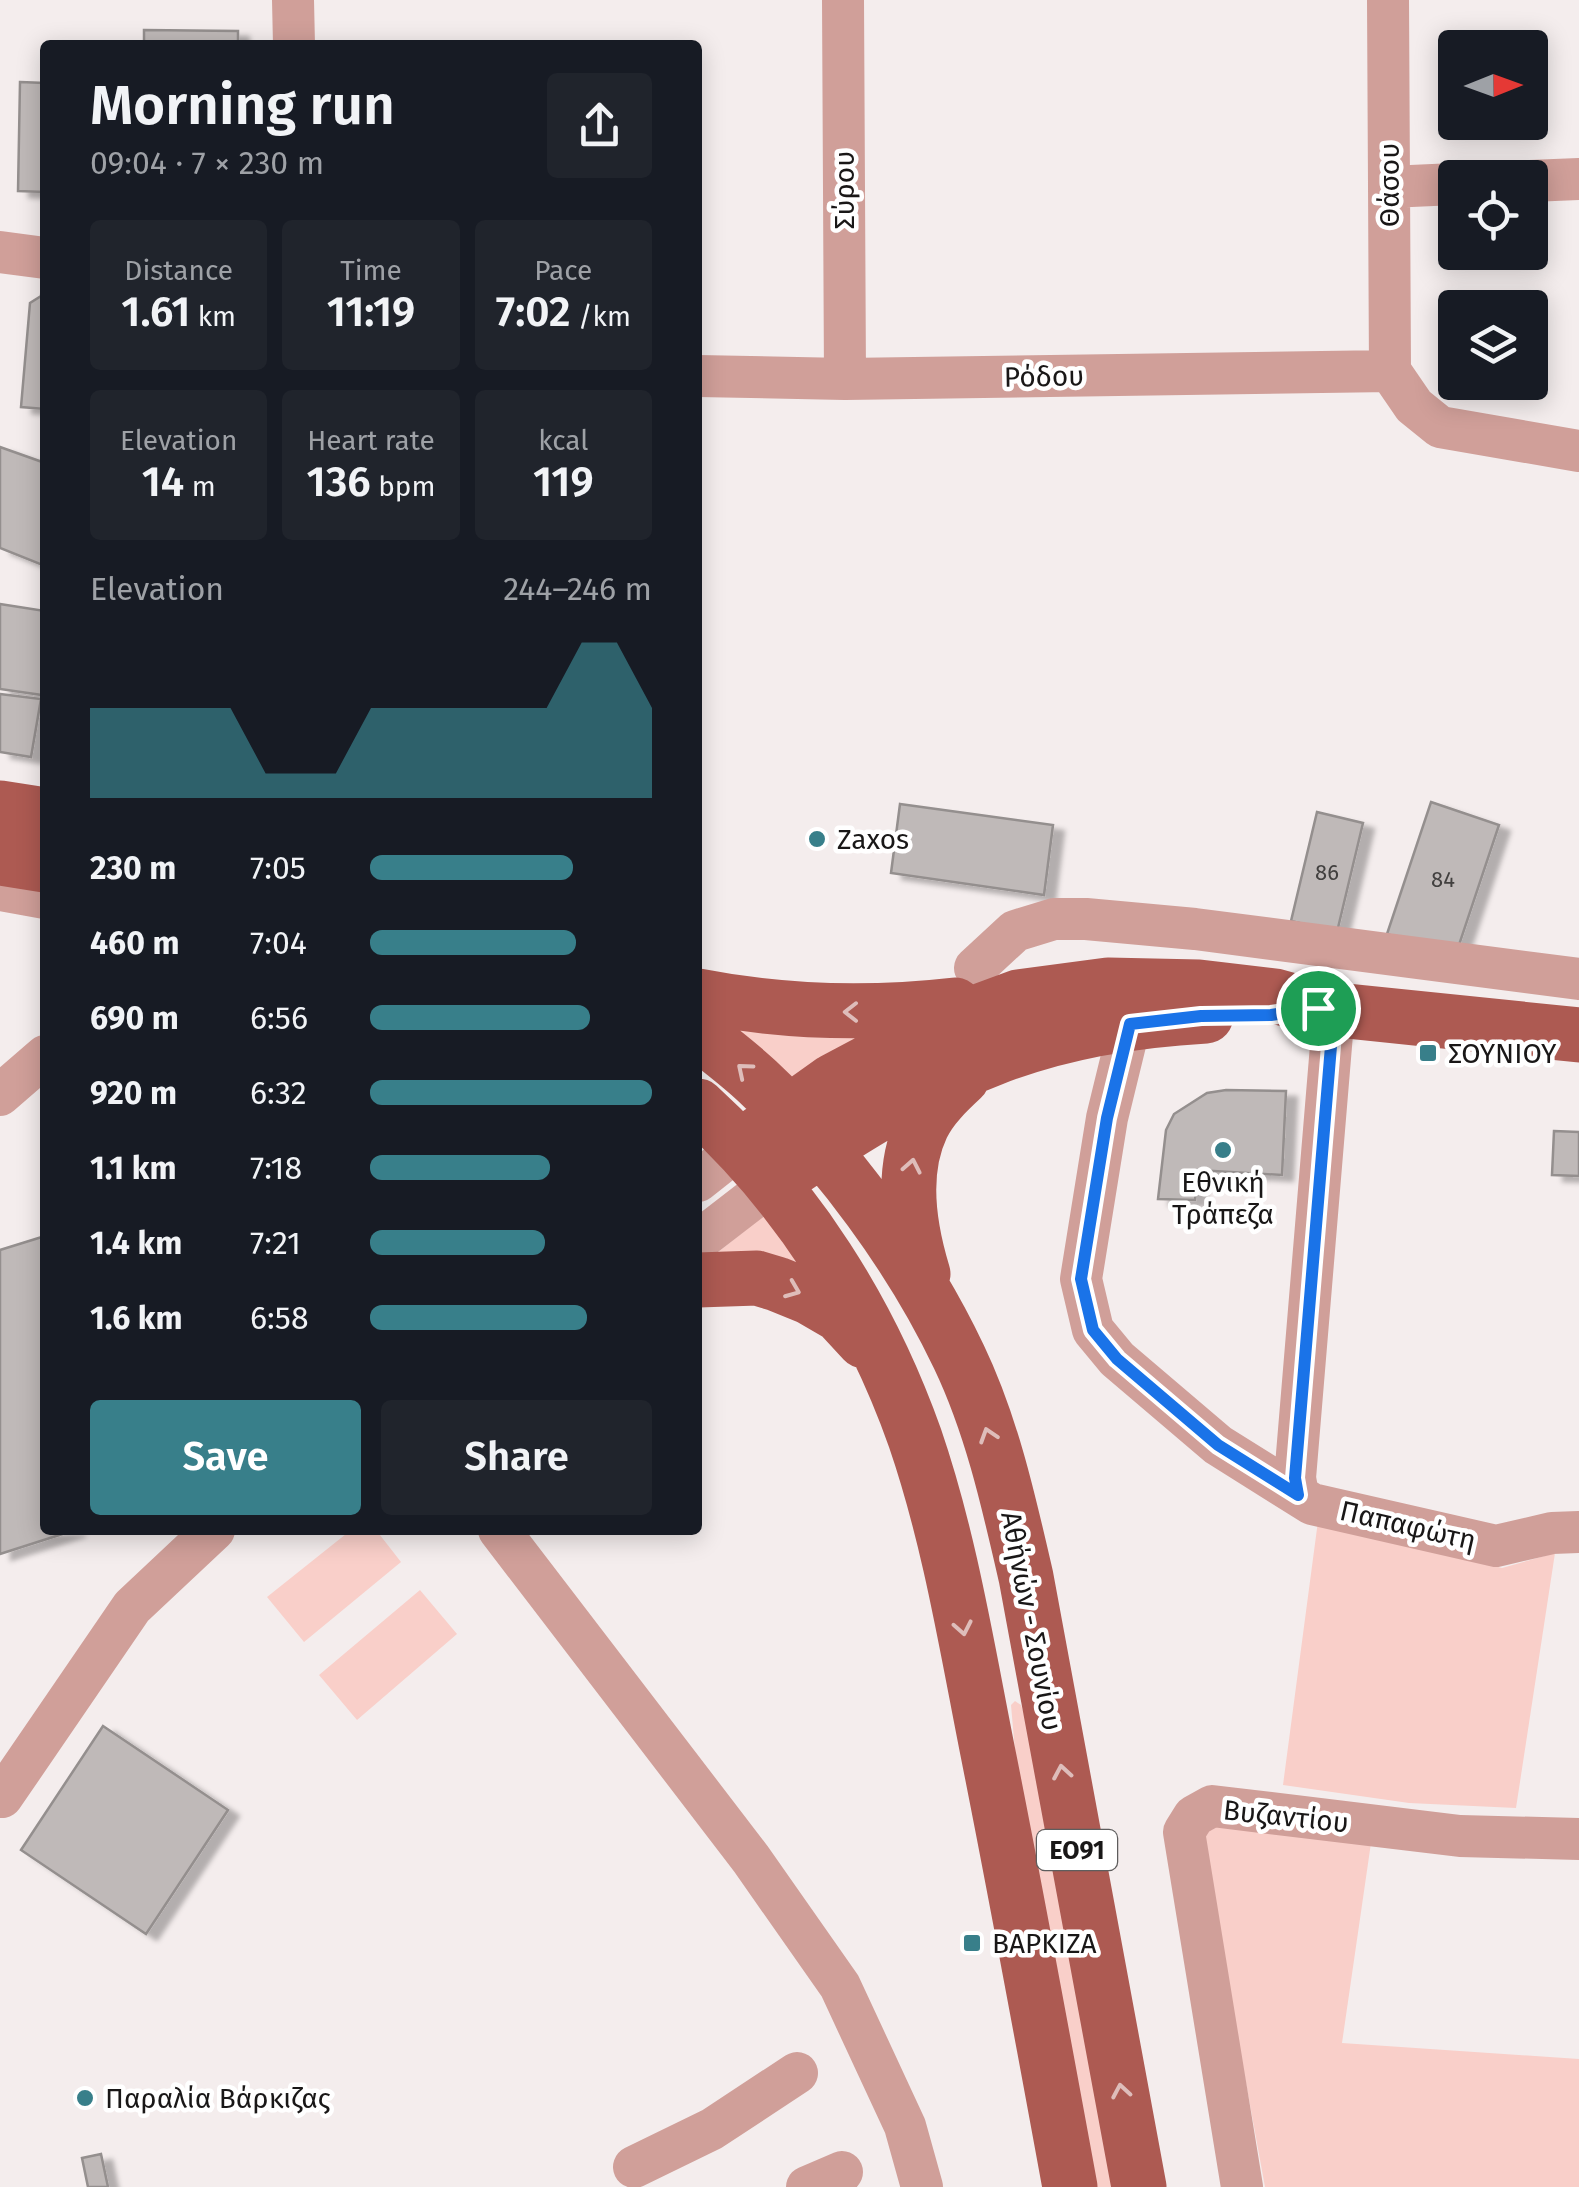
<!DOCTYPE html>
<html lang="en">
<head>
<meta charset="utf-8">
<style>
	:root { --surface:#171b24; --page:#20242c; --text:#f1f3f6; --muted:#9ea1a6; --accent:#387f8a }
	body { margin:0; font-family:"Fira Sans",sans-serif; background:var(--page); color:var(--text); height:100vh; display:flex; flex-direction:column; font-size:38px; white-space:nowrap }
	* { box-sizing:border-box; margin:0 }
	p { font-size:32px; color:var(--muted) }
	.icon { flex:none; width:55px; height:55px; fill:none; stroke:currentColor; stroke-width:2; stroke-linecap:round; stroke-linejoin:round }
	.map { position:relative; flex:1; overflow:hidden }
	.panel { position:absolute; left:40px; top:40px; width:662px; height:1495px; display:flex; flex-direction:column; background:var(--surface); border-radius:10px; box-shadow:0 5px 25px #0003 }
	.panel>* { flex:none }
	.needle { width:65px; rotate:89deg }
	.controls { position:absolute; left:1438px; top:30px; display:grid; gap:20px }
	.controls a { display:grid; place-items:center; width:110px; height:110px; border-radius:10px; background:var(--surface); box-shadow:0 5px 25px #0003; font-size:50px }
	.pin { position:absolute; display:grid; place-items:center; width:85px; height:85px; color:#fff; margin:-42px; border:5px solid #fff; border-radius:50%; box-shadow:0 2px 10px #0007 }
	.round { display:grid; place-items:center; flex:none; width:105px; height:105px; border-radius:10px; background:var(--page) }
	.summary { display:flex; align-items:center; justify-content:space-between; height:170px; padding:0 50px }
	h1 { font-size:55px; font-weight:600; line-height:75px }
	.figures { display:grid; grid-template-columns:repeat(3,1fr); gap:15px; height:170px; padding:10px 50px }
	.figures div { display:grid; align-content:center; border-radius:10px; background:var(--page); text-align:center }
	.figures b { font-size:42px; font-weight:600 }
	.figures small { font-size:28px; font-weight:400 }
	.figures p { font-size:28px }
	.chart { height:280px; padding:20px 50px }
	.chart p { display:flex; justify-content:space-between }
	.chart svg { width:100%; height:180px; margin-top:10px; fill:var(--accent); opacity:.7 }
	.button { display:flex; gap:20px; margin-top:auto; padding:20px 50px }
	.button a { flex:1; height:115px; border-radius:10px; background:var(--accent); color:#fff; font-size:40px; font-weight:600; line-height:115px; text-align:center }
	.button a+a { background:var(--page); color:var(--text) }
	ul { padding:0 50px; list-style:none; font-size:32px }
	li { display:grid; grid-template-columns:160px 120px 1fr; align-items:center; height:75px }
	li i { height:25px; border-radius:12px; background:var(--accent) }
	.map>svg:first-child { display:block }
	.green { fill:#f9cfc9 }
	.building { fill:#bfb9b8; stroke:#948f8e; stroke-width:2.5; filter:url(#shadow) }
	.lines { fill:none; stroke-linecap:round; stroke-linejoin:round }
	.minor { stroke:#d09f99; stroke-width:42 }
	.major { stroke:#ad5a52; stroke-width:55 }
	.oneway { stroke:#debdba }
	.route-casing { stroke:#fff; stroke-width:20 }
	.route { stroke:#1a73e8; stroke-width:12 }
	.poi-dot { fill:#387f8a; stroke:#fff; stroke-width:4 }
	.labels { text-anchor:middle; stroke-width:9; stroke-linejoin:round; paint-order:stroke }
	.number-label { font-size:22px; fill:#42403f }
	.shield { fill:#fff; stroke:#5e5d5d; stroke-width:2.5 }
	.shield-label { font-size:25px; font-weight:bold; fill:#191717 }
	.street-label { font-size:28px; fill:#191717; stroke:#fff }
	.poi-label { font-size:28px; fill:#191717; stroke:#fff; text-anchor:start }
</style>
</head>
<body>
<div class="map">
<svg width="1579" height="2187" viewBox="0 0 1579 2187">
	<defs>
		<filter id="shadow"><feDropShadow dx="11" dy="6" stdDeviation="2.5" flood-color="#0004"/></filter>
	</defs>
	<rect width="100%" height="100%" fill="#f4eded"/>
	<path class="green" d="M726,1022L892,1032L796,1084Z
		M767,1213L832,1298L708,1260Z
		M1318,1521L1502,1568L1555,1553L1516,1808L1409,1803L1283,1785Z
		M351,1530H376L401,1562L304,1642L267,1597Z
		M420,1590L457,1634L357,1720L319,1675Z
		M1015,1701L1021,1705L1035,1748L1116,2187H1095L1015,1751L1011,1705Z
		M1208,1823L1372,1836L1342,2043L1579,2059V2187H1265L1201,1837Z"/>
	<path class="building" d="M144,30L238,31V45H144Z
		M20,82L45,83V192L18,191Z
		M42,283H45V409L21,407L30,303L41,296Z
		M0,447L45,463V566L0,548Z
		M0,604L45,611V674L42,695L0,689Z
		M0,694L41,699L31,757L0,752Z
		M1431,802L1499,825L1455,957L1387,934Z
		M900,804L1053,825L1044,895L891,873Z
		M1317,812L1363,823L1337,932L1291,921Z
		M1226,1090L1286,1091L1282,1175L1198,1170L1195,1200L1158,1199L1166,1130L1174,1114L1207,1093Z
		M1554,1131L1579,1132V1176L1552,1175Z
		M45,1236V1530H75L0,1554V1250Z
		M103,1726L228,1810L146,1934L21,1850Z
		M101,2154L108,2187H88L82,2158Z"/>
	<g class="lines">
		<path class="minor" d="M293,0L294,45
			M843,0L845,379
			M1388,0L1390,371
			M1530,181L1579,179
			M1389,187L1455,184
			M0,252L45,258
			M1390,371L1414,406L1440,427L1579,451
			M698,376L845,379L1390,371
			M0,890L45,898
			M975,968L1015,931L1054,919H1086L1195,929L1579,979
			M1130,1024L1107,1118L1081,1279L1093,1330L1117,1359L1218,1445L1312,1504L1496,1546L1552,1533L1579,1532
			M0,1095L45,1056
			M698,1181L741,1147
			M698,1241L773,1183
			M1298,1495L1295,1478L1334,1010
			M499,1530L751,1859L840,1986L905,2126L922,2187
			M2,1797L132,1607L214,1530
			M634,2167L712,2129L797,2073
			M807,2187L842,2172
			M1242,2187L1184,1832L1194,1816L1212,1806L1460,1836L1579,1839"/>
		<path class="major" d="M0,808L45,815
			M0,858L45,865
			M698,996C785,1013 867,1015 955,1005
			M698,1032C717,1048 738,1063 757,1081C837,1156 912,1258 959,1357C992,1426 1009,1503 1026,1577L1139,2187
			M698,1106C797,1196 870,1311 915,1438C951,1543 968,1654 990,1763C1018,1904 1044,2045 1070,2187
			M757,1135L833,1081L931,1029L1018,997L1108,985L1199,987L1275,996L1318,1008L1579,1035
			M791,1170C854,1127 922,1085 994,1058C1060,1032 1135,1020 1206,1016
			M923,1274C909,1228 900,1172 922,1126C931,1107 947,1092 962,1078
			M698,1280L757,1278L777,1284L809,1297L840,1315L864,1341"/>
	</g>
	<defs><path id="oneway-chevron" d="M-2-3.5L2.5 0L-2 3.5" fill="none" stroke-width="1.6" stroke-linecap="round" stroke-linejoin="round" transform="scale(2.5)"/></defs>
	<g class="oneway">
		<use href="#oneway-chevron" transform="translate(851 1012) rotate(-180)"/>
		<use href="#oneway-chevron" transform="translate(744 1070) rotate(-140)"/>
		<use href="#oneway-chevron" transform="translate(912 1166) rotate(-79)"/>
		<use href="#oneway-chevron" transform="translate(793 1290) rotate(22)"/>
		<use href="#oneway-chevron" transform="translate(988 1435) rotate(-108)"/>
		<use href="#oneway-chevron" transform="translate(963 1628) rotate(79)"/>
		<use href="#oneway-chevron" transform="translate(1062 1772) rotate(-100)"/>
		<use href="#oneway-chevron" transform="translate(1121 2091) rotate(-100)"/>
	</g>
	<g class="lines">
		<g class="route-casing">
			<path id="route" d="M1318,1008L1334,1010L1295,1478L1298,1495L1218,1445L1117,1359L1093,1330L1081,1279L1107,1118L1130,1024L1201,1016L1271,1015Z"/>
		</g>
		<use href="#route" class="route"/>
	</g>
	<g class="poi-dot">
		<circle cx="817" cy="839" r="10"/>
		<rect x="1418" y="1043" width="20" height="20" rx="5"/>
		<circle cx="1223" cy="1150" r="10"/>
		<rect x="962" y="1933" width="20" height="20" rx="5"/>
		<circle cx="85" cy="2098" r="10"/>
	</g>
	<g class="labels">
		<g class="number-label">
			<text x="1327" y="880">86</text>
			<text x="1443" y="887">84</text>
		</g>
		<rect class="shield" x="1037" y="1830" width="80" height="40" rx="8"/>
		<g class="shield-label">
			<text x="1077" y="1859">ΕΟ91</text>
		</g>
		<g class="street-label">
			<text transform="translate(1389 185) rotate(-90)" y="10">Θάσου</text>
			<text transform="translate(844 190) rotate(-90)" y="10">Σύρου</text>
			<text transform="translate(1044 376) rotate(-1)" y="10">Ρόδου</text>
			<text transform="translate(1408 1525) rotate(13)" y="10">Παπαφώτη</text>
			<text transform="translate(1032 1621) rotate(79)" y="10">Αθήνών - Σουνίου</text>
			<text transform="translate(1286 1816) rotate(6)" y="10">Βυζαντίου</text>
		</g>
		<g class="poi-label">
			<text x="837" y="849">Zaxos</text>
			<text x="1448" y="1063">ΣΟΥΝΙΟΥ</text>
			<text x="1223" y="1192" text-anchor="middle">Εθνική<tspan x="1223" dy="32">Τράπεζα</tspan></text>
			<text x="992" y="1953">ΒΑΡΚΙΖΑ</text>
			<text x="105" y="2108">Παραλία Βάρκιζας</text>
		</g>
	</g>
</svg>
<div class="controls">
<a><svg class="needle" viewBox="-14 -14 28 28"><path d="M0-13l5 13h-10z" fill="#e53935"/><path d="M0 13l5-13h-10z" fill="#9ea1a6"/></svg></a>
<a><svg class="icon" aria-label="locate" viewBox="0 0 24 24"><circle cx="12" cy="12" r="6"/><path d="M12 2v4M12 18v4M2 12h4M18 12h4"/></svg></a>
<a><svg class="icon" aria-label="layers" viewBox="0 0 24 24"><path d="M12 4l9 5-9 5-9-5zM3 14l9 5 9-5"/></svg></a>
</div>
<div class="pin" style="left:1318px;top:1008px;background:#1e9e55"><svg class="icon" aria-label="arrive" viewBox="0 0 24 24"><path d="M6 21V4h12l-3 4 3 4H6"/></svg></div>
<section class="panel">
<div class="summary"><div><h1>Morning run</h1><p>09:04 · 7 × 230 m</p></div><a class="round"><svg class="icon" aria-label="share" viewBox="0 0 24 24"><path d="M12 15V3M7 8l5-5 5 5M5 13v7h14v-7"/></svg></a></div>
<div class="figures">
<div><p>Distance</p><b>1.61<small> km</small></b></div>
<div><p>Time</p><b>11:19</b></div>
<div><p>Pace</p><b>7:02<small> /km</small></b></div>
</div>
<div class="figures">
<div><p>Elevation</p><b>14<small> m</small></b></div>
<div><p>Heart rate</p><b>136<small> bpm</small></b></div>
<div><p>kcal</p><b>119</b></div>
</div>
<div class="chart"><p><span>Elevation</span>244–246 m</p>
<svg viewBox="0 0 160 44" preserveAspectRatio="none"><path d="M0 44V22L10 22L20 22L30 22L40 22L50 38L60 38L70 38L80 22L90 22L100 22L110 22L120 22L130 22L140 6L150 6L160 22V44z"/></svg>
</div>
<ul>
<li><b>230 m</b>7:05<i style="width:72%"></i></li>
<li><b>460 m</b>7:04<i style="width:73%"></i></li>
<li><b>690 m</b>6:56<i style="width:78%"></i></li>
<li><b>920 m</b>6:32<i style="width:100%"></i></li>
<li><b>1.1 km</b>7:18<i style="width:64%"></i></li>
<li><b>1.4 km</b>7:21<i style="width:62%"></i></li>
<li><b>1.6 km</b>6:58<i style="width:77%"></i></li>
</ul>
<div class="button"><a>Save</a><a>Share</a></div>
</section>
</div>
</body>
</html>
